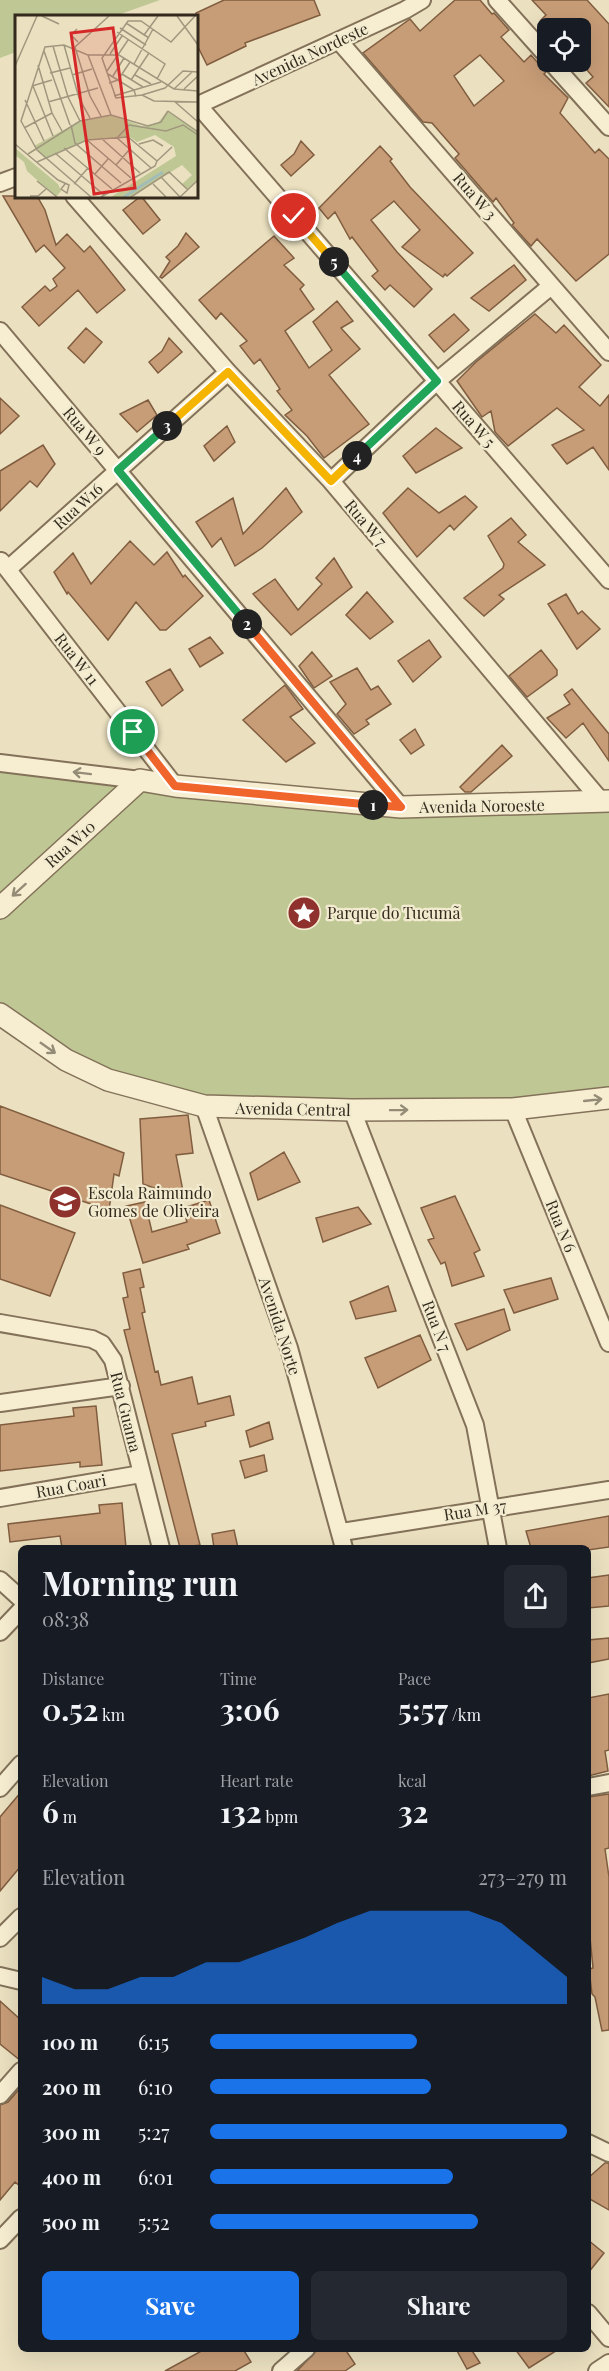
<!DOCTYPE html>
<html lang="en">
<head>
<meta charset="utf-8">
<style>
	:root { --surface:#171b24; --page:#242831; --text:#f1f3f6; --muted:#9ea1a6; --accent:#1a73e8 }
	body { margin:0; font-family:"Playfair Display",serif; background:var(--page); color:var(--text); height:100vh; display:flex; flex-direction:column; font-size:22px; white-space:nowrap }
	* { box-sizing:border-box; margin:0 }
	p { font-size:20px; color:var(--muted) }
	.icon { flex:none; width:33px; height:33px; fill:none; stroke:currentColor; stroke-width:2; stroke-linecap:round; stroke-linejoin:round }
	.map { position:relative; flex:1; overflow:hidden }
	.details { position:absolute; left:18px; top:1545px; width:573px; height:807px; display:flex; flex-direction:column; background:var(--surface); border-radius:9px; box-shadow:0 6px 24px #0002 }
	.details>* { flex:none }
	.controls { position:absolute; left:537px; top:18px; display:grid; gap:12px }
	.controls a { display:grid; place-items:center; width:54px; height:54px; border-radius:9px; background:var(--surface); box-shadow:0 6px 24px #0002; font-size:30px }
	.pin { position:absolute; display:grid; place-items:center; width:51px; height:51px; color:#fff; margin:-26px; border:3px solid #fff; border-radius:50%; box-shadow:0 2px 6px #0007 }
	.km { position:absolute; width:30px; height:30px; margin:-15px; border-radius:50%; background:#222; color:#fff; font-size:16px; line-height:30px; text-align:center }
	.round { display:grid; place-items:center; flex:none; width:63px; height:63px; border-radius:9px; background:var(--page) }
	.overview { display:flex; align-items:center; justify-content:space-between; height:102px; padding:0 24px }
	h1 { font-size:33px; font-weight:700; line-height:45px }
	.figures { display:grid; grid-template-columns:repeat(3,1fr); gap:9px; height:102px; padding:6px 24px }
	.figures div { display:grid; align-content:center }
	.figures b { font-size:30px; font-weight:700 }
	.figures small { font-size:16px; font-weight:400 }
	.figures p { font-size:16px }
	.chart { height:168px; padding:12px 24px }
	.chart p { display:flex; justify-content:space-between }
	.chart svg { width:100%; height:108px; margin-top:6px; fill:var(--accent); opacity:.7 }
	.action { display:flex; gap:12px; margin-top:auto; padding:12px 24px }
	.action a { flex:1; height:69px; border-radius:9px; background:var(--accent); color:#fff; font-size:24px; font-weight:700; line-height:69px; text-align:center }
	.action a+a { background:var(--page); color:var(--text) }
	ul { padding:0 24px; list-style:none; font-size:20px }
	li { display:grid; grid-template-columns:96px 72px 1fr; align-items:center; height:45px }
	li i { height:15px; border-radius:8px; background:var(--accent) }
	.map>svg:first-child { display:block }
	.green { fill:#bfc895 }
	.building { fill:#c79d77; stroke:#815d40; stroke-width:1.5; fill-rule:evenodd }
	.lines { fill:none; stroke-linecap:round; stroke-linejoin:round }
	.minor-casing { stroke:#837259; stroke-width:20 }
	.tertiary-casing { stroke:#837259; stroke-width:24 }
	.minor { stroke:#f7eed2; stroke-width:16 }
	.tertiary { stroke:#f7eed2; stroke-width:21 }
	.oneway { stroke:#958c78 }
	.split-1-casing { stroke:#fff; stroke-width:12 }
	.split-2-casing { stroke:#fff; stroke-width:12 }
	.split-3-casing { stroke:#fff; stroke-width:12 }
	.split-4-casing { stroke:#fff; stroke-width:12 }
	.split-5-casing { stroke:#fff; stroke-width:12 }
	.split-6-casing { stroke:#fff; stroke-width:12 }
	.split-1 { stroke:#f0652b; stroke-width:8 }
	.split-2 { stroke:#f0652b; stroke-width:8 }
	.split-3 { stroke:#22a559; stroke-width:8 }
	.split-4 { stroke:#f5b400; stroke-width:8 }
	.split-5 { stroke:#22a559; stroke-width:8 }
	.split-6 { stroke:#f5b400; stroke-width:8 }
	.labels { text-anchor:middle; stroke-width:4.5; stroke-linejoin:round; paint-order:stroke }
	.street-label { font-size:16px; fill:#33291d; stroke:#f3ebcf }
	.poi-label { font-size:16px; fill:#33291d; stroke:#f3ebcf; text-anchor:start }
	.inset-river { fill:none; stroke:#a2bdb7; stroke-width:3 }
	.inset-road { fill:none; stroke:#a1977f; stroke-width:1.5 }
	.view { fill:#d62828; fill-opacity:0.15; stroke:#d62828; stroke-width:3 }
	.inset-edge { fill:none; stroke:#33291d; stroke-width:3 }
</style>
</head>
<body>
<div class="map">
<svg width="609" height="2371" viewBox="0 0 609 2371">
	<rect width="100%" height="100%" fill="#ebe1c0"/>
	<path class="green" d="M0,0H160L115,16H16V52L0,58Z
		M0,763L401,807L609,801V1098L204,1106L130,1088L0,1019Z"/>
	<path class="building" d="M224,0H314L320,15L245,43L246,46L207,65L196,43V13Z
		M455,0H480L492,14L494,13L509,30L501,37L524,62L531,55L546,72L544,74L568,98L560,113L595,153L599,149L609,159V254L576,281L537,239L531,246L512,225L514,223L496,198L493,202L455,158L459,154L432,123L423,122L363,53L410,19L420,31ZM480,55L504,81L474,106L454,76Z
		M532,0H587L609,24V107L586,83L593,77L580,62V28H549L541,20L546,15Z
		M301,141L314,155L291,176L281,165L294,154Z
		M380,146L392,159L390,161L410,187L473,253L447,276L445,274L443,277L402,247L420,230L394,201L371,220L397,252L432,289L414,307L390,285L385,290L372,276L378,271L352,237L350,239L335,212L328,219L319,208Z
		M3,196H37L45,210L56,245L67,234L84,252L90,246L125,290L97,313L78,290L39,326L22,307L45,286L50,291L57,286L53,279L65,268L44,245L36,252Z
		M141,196L160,220L143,234L123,210Z
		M186,233L199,247L162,278L160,277L170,261L166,257L178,246Z
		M274,236L294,258L284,265L304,285L300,289L314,309L285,331L309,368L332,350L313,322L337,301L353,321L341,328L360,349L329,375L369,424L324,458L307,436L285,415L292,410L277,391L280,389L260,359L254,364L240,346L247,341L221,313L216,319L199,300Z
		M514,265L526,280L489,311L471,298Z
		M454,314L469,330L444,352L429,335Z
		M535,314L556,333L564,325L601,365L579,387L600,406L609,395V470L593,447L567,464L552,445L584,430L557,408L508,446L495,432L491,411L482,417L457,381L476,362Z
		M86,328L102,342L84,363L68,348Z
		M169,338L182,352L158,373L149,362L162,351Z
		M0,398L19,416L0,434Z
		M148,400L157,415L137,432L120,414Z
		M227,426L235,442L214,461L204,446Z
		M436,428L462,448L416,473L403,456Z
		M43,445L55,464L37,487L30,481L0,511V471Z
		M286,488L302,512L262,548L235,566L221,538L212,547L196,522L233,498L243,534Z
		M408,488L439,513L465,496L477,507L454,530L450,525L417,557L383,513Z
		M511,518L526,535L518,542L545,565L499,595L504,599L484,616L464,598L503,568L504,564L488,536Z
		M130,541L154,565L167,552L183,577L185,575L203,596L166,630H160L136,602L108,640L68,592L67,594L54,572L73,553L91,584Z
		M334,558L352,587L291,635L253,594L275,579L298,610L322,584L316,578Z
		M367,592L393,622L370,639L346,615Z
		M566,594L578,614L582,611L600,629L577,649L548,604Z
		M210,637L223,653L200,667L189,649Z
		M429,640L441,657L413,682L398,661Z
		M541,650L557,670V675L527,697L509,676Z
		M312,652L332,676L314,688L299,666Z
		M357,668L371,690L378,686L391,704L366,720L369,724L354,734L337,714L346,704L330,682Z
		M170,669L183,690L162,706L146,682Z
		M285,685L303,709L290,717L315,743L286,762L243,720Z
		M572,689L609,734V761L583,723L566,738L547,718L570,704L564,695Z
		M415,729L424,745L411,754L400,740Z
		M502,745L512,756L471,792H465L460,787Z
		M0,1106L124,1153L119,1176L114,1174L109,1210L0,1174Z
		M188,1115L193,1153L176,1155L183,1191L168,1193L143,1184L140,1119Z
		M284,1152L300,1182L258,1200L250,1173Z
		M455,1196L480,1250L474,1253L484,1276L452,1286L445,1262L441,1264L428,1240L434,1238L421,1208Z
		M209,1200L220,1233L187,1245L189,1249L143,1263L126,1206L145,1202L152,1232L187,1222L183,1208Z
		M0,1205L75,1233L50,1296L0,1279Z
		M358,1207L371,1224L323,1242L316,1218Z
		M140,1269L144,1287L140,1288L145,1312L142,1313L155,1372L158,1371L161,1385L192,1377L198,1404L230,1396L234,1415L205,1422L206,1426L172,1434L200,1545L180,1548L124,1330L130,1329L123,1298L128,1297L123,1273Z
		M551,1278L558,1299L514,1313L504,1290Z
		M388,1286L396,1311L356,1319L350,1302Z
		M504,1309L510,1330L467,1350L455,1324Z
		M420,1335L431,1360L378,1388L365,1358Z
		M96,1406L102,1465L80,1467V1462L0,1471V1425L74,1416L73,1408Z
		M269,1422L273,1439L250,1447L246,1431Z
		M264,1455L267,1471L245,1478L240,1461Z
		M122,1503L126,1548H62L60,1536L10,1542L8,1524L100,1513L99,1505Z
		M609,1516V1547L588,1550V1548H531L526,1531Z
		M234,1530L238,1548H214L212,1534Z
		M609,1575V1606L588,1608V1578Z
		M609,1638V1659L588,1663V1640Z
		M609,1694V1750L605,1751L608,1771L588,1776V1698Z
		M21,1792V1866L0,1891V1817Z
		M609,1794V1848L605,1849L609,1877V2030L602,2031L595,1997L592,1994L589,1969L593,1968L588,1917V1797Z
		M0,2001L21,2020V2061L0,2044Z
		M21,2087V2187L15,2182L0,2200V2105L8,2102Z
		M605,2163H609V2210L588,2198V2178Z
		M588,2240L604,2253L588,2273Z
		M205,2349H243L251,2362L235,2371H165Z
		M318,2349H345L355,2364L345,2371H297Z
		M456,2349H471L480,2363L467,2369Z
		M515,2349H559L529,2368Z"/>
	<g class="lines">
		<g class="minor-casing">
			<path id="minor" d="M497,0L548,57
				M339,41L609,352
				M551,62L609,127
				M198,105L609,580
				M196,106L405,10L422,0
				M0,183L16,177
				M74,196L228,372L331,481L602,802
				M0,331L401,807
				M331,481L437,381L551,286
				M1,561L175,786
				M8,569L228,372
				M0,763L140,780
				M204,1106L289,1348L344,1548
				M513,1109L609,1343
				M352,1110L475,1425L498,1548
				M0,1323L92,1339L102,1344L113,1360L161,1548
				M0,1403L121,1386
				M0,1498L141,1474
				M342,1532L609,1490
				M0,1580L21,1599
				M0,1632L21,1610
				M588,1787L609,1783
				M0,1788L21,1764
				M0,1938L21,1917
				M0,1976L21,1981
				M0,2095L21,2071
				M588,2143L609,2153
				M0,2240L21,2218
				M588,2313L609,2338
				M281,2371L306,2349
				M597,2371L609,2363"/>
		</g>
		<g class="tertiary-casing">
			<path id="tertiary" d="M0,908L140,780L175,786L401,807L609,801
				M0,1014L66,1060L108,1080L204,1106L352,1110L513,1109L609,1098"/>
		</g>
		<use href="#minor" class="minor"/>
		<use href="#tertiary" class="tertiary"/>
	</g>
	<defs><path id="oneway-shaft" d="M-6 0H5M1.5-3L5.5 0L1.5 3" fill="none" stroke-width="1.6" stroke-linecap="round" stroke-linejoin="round" transform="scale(1.5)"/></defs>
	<g class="oneway">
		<use href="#oneway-shaft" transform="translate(82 773) rotate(-173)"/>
		<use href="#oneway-shaft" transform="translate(19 890) rotate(138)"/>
		<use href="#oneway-shaft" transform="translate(48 1048) rotate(35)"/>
		<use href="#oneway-shaft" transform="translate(593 1100) rotate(-6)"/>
		<use href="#oneway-shaft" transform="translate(399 1110) rotate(-1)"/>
	</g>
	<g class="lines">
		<g class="split-1-casing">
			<path id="split-1" d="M133,732L175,786L373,805"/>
		</g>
		<g class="split-2-casing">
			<path id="split-2" d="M247,624L401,807L373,805"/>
		</g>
		<g class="split-3-casing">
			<path id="split-3" d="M167,426L118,470L247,624"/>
		</g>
		<g class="split-4-casing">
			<path id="split-4" d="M167,426L228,372L331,481L357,456"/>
		</g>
		<g class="split-5-casing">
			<path id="split-5" d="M334,262L437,381L357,456"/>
		</g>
		<g class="split-6-casing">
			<path id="split-6" d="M294,216L334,262"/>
		</g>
		<use href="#split-1" class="split-1"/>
		<use href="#split-2" class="split-2"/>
		<use href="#split-3" class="split-3"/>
		<use href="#split-4" class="split-4"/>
		<use href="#split-5" class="split-5"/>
		<use href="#split-6" class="split-6"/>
	</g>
	<defs>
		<g id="sight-disc" transform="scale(1.725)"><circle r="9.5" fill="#8f312c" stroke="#f3ebcf"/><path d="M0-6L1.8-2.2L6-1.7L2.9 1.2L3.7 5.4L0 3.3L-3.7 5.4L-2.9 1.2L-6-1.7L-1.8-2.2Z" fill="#fff"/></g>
		<g id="school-disc" transform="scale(1.725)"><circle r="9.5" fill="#8f312c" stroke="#f3ebcf"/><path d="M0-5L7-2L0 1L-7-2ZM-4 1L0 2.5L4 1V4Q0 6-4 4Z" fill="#fff"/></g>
	</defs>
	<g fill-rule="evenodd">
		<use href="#sight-disc" x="304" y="913"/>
		<use href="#school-disc" x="65" y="1202"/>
	</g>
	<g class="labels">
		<g class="street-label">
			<text transform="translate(310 54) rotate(-25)" y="6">Avenida Nordeste</text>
			<text transform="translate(475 196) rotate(49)" y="6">Rua W 3</text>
			<text transform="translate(474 424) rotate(49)" y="6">Rua W 5</text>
			<text transform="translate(85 431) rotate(50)" y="6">Rua W 9</text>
			<text transform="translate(78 506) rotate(-42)" y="6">Rua W16</text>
			<text transform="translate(366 523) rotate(50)" y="6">Rua W 7</text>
			<text transform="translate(77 659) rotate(52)" y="6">Rua W 11</text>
			<text transform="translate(482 806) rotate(-1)" y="6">Avenida Noroeste</text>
			<text transform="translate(70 844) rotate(-42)" y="6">Rua W10</text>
			<text transform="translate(293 1109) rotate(1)" y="6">Avenida Central</text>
			<text transform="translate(561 1226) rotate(68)" y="6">Rua N 6</text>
			<text transform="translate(280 1326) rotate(72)" y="6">Avenida Norte</text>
			<text transform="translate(437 1326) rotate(69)" y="6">Rua N 7</text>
			<text transform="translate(126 1412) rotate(76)" y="6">Rua Guama</text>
			<text transform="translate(71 1486) rotate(-10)" y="6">Rua Coari</text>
			<text transform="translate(475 1510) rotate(-9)" y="6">Rua M 37</text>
		</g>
		<g class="poi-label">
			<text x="327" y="919">Parque do Tucumã</text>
			<text x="88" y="1199">Escola Raimundo<tspan x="88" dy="18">Gomes de Oliveira</tspan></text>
		</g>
	</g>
	<g transform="translate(15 15)">
		<rect width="183" height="183" fill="#ebe1c0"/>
		<path d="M152,96L183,116V165L173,175L167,169L177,160L167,150L116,182H96L161,141L159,132L140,120L122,127L115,122L72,125L30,143L19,131L65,106L96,100L127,111L143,108ZM0,133L43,169L46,176L41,182L12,156L9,147L0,140Z" fill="#bfc895"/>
		<path class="inset-river" d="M109,182L148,157"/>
		<path class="inset-road" d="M27,1L44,9M162,1L183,30M180,1L156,27L126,6H113L87,43L101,83L127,80L139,86L183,87M111,8L134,23M105,13L131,30M62,14L56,20L63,27M102,17L150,49L142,64M129,20L143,1M49,30L64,83L75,103M38,31L53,82L65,106M29,36L55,110M95,39L107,21M73,40H104L159,74L183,76M119,49L138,14M23,50L37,98L47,116M0,51L22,1M92,56L113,25M35,58L55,53M93,59L119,75L121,82M107,59L128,72M57,60L77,54M120,60L136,69M98,61L109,43M116,65L134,38M94,68L103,65L115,47M17,71L37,65M18,71L38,121M159,74L177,57M169,74L183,61M127,80L150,73L168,56L183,57M99,81L146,67M10,85L29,126M159,86L183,107M33,87L83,73M153,96L183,117M86,101L75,81L60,32L94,1M56,110L60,128L106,168M9,113L37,98M101,122L136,153M103,122L114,110L151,116L168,110L183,120M86,123L125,158M72,125L116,163M0,129L43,165L54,170L52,178L46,174L50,169M124,129L138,125L148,131M49,133L97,174M40,138L89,180M13,139L65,106L96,100L133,111L146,107L153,96M142,146L157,132M22,147L72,125L113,122L142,146L140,151L86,182M101,150L114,135M80,159L93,144M146,162L165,182M22,166L42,182M59,169L73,153M138,169L151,182M15,181H23L31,174M76,182L22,135L6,106L30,32L49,30L73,40L96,100M116,182L154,157L173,175M165,182L183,165"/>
		<path class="view" d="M98,13L120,173L79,179L56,18Z"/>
		<rect width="183" height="183" class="inset-edge"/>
	</g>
</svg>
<div class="controls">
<a><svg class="icon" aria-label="locate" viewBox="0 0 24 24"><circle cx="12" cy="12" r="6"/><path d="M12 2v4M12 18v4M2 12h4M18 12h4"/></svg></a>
</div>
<div class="pin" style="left:133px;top:732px;background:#1e9e55"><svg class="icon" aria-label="arrive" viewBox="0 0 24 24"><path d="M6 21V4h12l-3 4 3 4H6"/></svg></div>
<div class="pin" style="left:294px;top:216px;background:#d93025"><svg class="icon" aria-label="check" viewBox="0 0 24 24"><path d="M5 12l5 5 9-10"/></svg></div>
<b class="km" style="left:373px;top:805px">1</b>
<b class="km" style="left:247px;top:624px">2</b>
<b class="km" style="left:167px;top:426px">3</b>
<b class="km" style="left:357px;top:456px">4</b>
<b class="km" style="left:334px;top:262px">5</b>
<section class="details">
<div class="overview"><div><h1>Morning run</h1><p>08:38</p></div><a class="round"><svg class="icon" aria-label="share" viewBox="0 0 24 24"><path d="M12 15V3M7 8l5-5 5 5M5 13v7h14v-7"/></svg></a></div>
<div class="figures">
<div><p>Distance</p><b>0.52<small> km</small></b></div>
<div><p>Time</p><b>3:06</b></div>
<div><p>Pace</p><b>5:57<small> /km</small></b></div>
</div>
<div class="figures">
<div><p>Elevation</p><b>6<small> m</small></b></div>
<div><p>Heart rate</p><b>132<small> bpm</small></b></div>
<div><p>kcal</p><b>32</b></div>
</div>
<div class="chart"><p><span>Elevation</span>273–279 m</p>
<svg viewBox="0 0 160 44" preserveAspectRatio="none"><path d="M0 44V33L10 38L20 38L30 33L40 33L50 27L60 27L70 22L80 17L90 11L100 6L110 6L120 6L130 6L140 11L150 22L160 33V44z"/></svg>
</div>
<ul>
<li><b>100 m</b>6:15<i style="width:58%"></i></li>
<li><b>200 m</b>6:10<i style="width:62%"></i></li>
<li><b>300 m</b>5:27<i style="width:100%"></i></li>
<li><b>400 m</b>6:01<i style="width:68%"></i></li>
<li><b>500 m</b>5:52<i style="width:75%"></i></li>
</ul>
<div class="action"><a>Save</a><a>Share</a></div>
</section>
</div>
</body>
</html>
